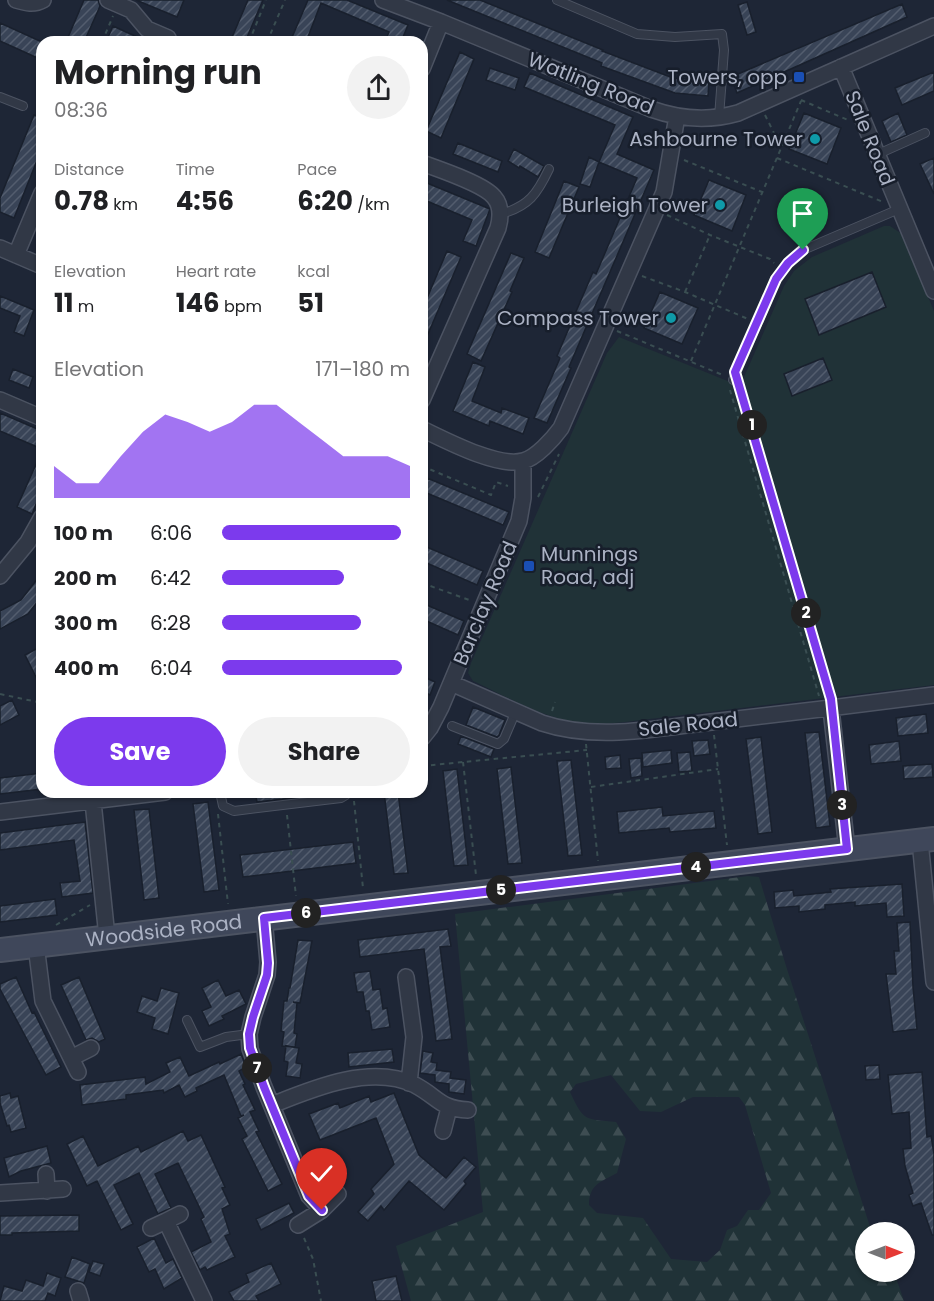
<!DOCTYPE html>
<html lang="en">
<head>
<meta charset="utf-8">
<style>
	:root { --surface:#fff; --page:#f2f2f2; --text:#202124; --muted:#757577; --accent:#7c3aed }
	body { margin:0; font-family:Poppins,sans-serif; background:var(--page); color:var(--text); height:100vh; display:flex; flex-direction:column; font-size:22px; white-space:nowrap }
	* { box-sizing:border-box; margin:0 }
	p { font-size:20px; color:var(--muted) }
	.icon { flex:none; width:33px; height:33px; fill:none; stroke:currentColor; stroke-width:2; stroke-linecap:round; stroke-linejoin:round }
	.map { position:relative; flex:1; overflow:hidden }
	.drawer { position:absolute; left:36px; top:36px; width:392px; height:762px; display:flex; flex-direction:column; background:var(--surface); border-radius:18px; box-shadow:0 2px 4px #0004 }
	.drawer>* { flex:none }
	.needle { width:39px; rotate:90deg }
	.tools { position:absolute; left:855px; top:1222px; display:grid; gap:12px }
	.tools a { display:grid; place-items:center; width:60px; height:60px; border-radius:50%; background:var(--surface); box-shadow:0 2px 4px #0004; font-size:30px }
	.pin { position:absolute; display:grid; place-items:center; width:51px; height:51px; color:#fff; margin:-62px -26px; border-radius:50% 50% 50% 0; rotate:-45deg; box-shadow:0 0 6px #0007 }
	.pin .icon { rotate:45deg }
	.km { position:absolute; width:30px; height:30px; margin:-15px; border-radius:50%; background:#222; color:#fff; font-size:16px; line-height:30px; text-align:center }
	.round { display:grid; place-items:center; flex:none; width:63px; height:63px; border-radius:32px; background:var(--page) }
	.head { display:flex; align-items:center; justify-content:space-between; height:102px; padding:0 18px }
	h1 { font-size:33px; font-weight:700; line-height:45px }
	.stats { display:grid; grid-template-columns:repeat(3,1fr); gap:9px; height:102px; padding:6px 18px }
	.stats div { display:grid; align-content:center }
	.stats b { font-size:26px; font-weight:700 }
	.stats small { font-size:16px; font-weight:400 }
	.stats p { font-size:16px }
	.chart { height:168px; padding:12px 18px }
	.chart p { display:flex; justify-content:space-between }
	.chart svg { width:100%; height:108px; margin-top:6px; fill:var(--accent); opacity:.7 }
	.action { display:flex; gap:12px; margin-top:auto; padding:12px 18px }
	.action a { flex:1; height:69px; border-radius:36px; background:var(--accent); color:#fff; font-size:24px; font-weight:700; line-height:69px; text-align:center }
	.action a+a { background:var(--page); color:var(--text) }
	ul { padding:0 18px; list-style:none; font-size:20px }
	li { display:grid; grid-template-columns:96px 72px 1fr; align-items:center; height:45px }
	li i { height:15px; border-radius:8px; background:var(--accent) }
	.map>svg:first-child { display:block }
	.forest { fill:url(#forest-firs); fill-rule:evenodd }
	.park { fill:#203237 }
	.building { fill:url(#building-hatch); stroke:#19202d; stroke-width:1.5 }
	.lines { fill:none; stroke-linecap:round; stroke-linejoin:round }
	.lane-casing { stroke:#4c5362; stroke-width:10 }
	.street-casing { stroke:#4c5362; stroke-width:18 }
	.secondary-casing { stroke:#4c5362; stroke-width:26 }
	.path { stroke:#3a4e52; stroke-width:2; stroke-dasharray:4.5 4.5; stroke-linecap:butt }
	.lane { stroke:#313846; stroke-width:8 }
	.street { stroke:#313846; stroke-width:15 }
	.secondary { stroke:#3f475a; stroke-width:22 }
	.route-casing { stroke:#fff; stroke-width:12 }
	.route { stroke:#7c3aed; stroke-width:8 }
	.transit-dot { fill:#1a4fb4; stroke:#171e2b; stroke-width:2 }
	.culture-dot { fill:#0f9aa8; stroke:#171e2b; stroke-width:2 }
	.labels { text-anchor:middle; stroke-width:5; stroke-linejoin:round; paint-order:stroke }
	.poi-label { font-size:20px; fill:#abb2c4; stroke:#171e2b; text-anchor:end }
	.street-label { font-size:20px; fill:#abb2c4; stroke:#171e2b }
</style>
</head>
<body>
<div class="map">
<svg width="934" height="1301" viewBox="0 0 934 1301">
	<defs>
		<pattern id="forest-firs" width="22" height="20" patternUnits="userSpaceOnUse" patternTransform="scale(1.5)"><rect width="22" height="20" fill="#203237"/><path d="M5 1l3.5 6h-7zM16 11l3.5 6h-7z" fill="#3e4d52"/></pattern>
		<pattern id="building-hatch" width="6" height="6" patternUnits="userSpaceOnUse" patternTransform="scale(1.5)"><rect width="6" height="6" fill="#394457"/><path d="M-1 1l2-2M0 6l6-6M5 7l2-2" fill="none" stroke="#535d6e"/></pattern>
	</defs>
	<rect width="100%" height="100%" fill="#1e2636"/>
	<path class="forest" d="M748,876L759,877L786,966L872,1233H866V1272H894L904,1301H411L396,1246L483,1212L455,914ZM611,1075L640,1111L661,1112L693,1097H739L745,1105L771,1193L759,1210H748L737,1226L727,1230L720,1250L707,1262L671,1259L643,1218L597,1213L589,1205C589,1184 601,1182 617,1173L626,1139L616,1122C585,1119 584,1122 570,1092L576,1084Z"/>
	<path class="park" d="M884,226H890L902,234L934,311V685L625,722C615,723 603,724 592,724C550,723 510,698 473,681L468,673L471,663L607,353L619,337L740,386L784,286L794,271L812,257Z"/>
	<path class="building" d="M84,0H98L100,6L97,13L84,42H66Z
		M136,0H184L177,17Z
		M248,0H263L245,42H230Z
		M308,0H347L408,25L401,42H385L389,32L321,3L306,42H290Z
		M447,0H480L603,50L602,51L673,78L709,81L708,96L675,93L601,66L602,63Z
		M747,2L756,32L747,35L738,5Z
		M902,4L907,17L737,93L731,77Z
		M0,23L42,42V60L0,41Z
		M113,26L126,32L149,42H106Z
		M460,52L474,59L441,138L426,131Z
		M490,68L519,78L515,90L486,80Z
		M934,72V91L902,105L895,88Z
		M530,73L633,117L617,154L654,170L569,367L571,368L547,423L534,418L560,358L557,356L593,272L596,274L637,178L599,162L590,187L580,184L589,157L599,162L615,125L524,87Z
		M804,113L841,128L827,164L789,149Z
		M898,113L907,135L891,142L882,121Z
		M34,115L42,118V148L14,218L0,212V198Z
		M458,143L502,161L498,172L453,154Z
		M514,149L544,166L538,177L520,166L519,168L508,161Z
		M934,158V194L920,164Z
		M709,180L746,195L732,231L694,215Z
		M422,181L490,209L476,246L463,241L472,220L422,199Z
		M564,181L579,187L549,258L535,252Z
		M447,251L461,257L422,348V310Z
		M511,253L524,258L510,291L512,292L481,361L467,354Z
		M872,272L886,307L819,335L805,299Z
		M660,292L698,308L682,344L644,328Z
		M0,296L34,310L24,336L14,332L20,316L0,308Z
		M823,358L832,380L792,396L784,374Z
		M473,362L485,367L472,401L501,413L502,408L529,418L523,434L490,421L489,426L453,411Z
		M13,369L33,377L29,388L9,380Z
		M0,413L42,431V449L0,431Z
		M42,451V490L32,514L17,507Z
		M427,478L509,512L503,525L422,491Z
		M422,545L483,571L477,585L422,561Z
		M42,573V596L28,614L0,629V611L21,600Z
		M422,603L464,621L458,635L422,619Z
		M38,648L42,655V689L25,655Z
		M422,676L435,682L430,695L422,691Z
		M12,700L19,715L0,725V706Z
		M473,707L505,720L499,735L497,737L466,725Z
		M926,714L928,733L898,736L896,718Z
		M819,732L830,826L816,828L805,733Z
		M461,736L494,749L491,757L458,744Z
		M761,737L772,832L758,834L746,739Z
		M708,740L710,754L694,756L692,741Z
		M899,741L901,761L871,764L869,745Z
		M671,750L672,763L643,767L642,753Z
		M690,752L692,771L679,772L677,753Z
		M620,755L621,768L606,769L605,757Z
		M641,758L642,776L631,778L629,759Z
		M571,760L582,855L568,856L557,761Z
		M932,764L933,777L904,779L903,766Z
		M511,767L522,863L508,864L497,769Z
		M457,769L468,865L454,866L443,771Z
		M42,773V789L0,794V778Z
		M255,792H326L327,794L257,802Z
		M384,792H398L408,873L394,874Z
		M208,802L219,890L204,892L193,804Z
		M662,807L663,816L714,811L716,828L670,832L669,828L619,833L617,812Z
		M149,809L159,898L144,900L134,810Z
		M85,822L93,893L62,897L60,883L80,881L74,840L0,850V833Z
		M353,842L356,863L243,877L240,855Z
		M902,884L904,916L887,917L886,903L855,906V902L825,905V909L799,912V906L775,908L774,892L793,890L794,896L831,892L830,889Z
		M55,899L57,915L0,922V906Z
		M910,922L913,987L917,1029L893,1032L886,974H896L894,951H899L897,923Z
		M448,929L451,946L440,947L452,1039L436,1041L424,949L360,957L358,940Z
		M298,940L312,941L300,1003L293,1002L297,1003L294,1033L297,1034L295,1047L282,1046L284,1032L281,1031L284,1001H287L289,988H290Z
		M370,971L373,990L380,989L383,1009L387,1008L390,1027L372,1030L369,1011H366L363,992H357L354,973Z
		M16,977L32,1013L34,1012L61,1067L46,1075L0,989V984Z
		M79,977L105,1039L99,1042L92,1038L86,1040L61,985Z
		M218,980L226,996L239,990L246,1004L222,1016L224,1019L209,1026L202,1011L211,1007L202,988Z
		M161,988L179,993L168,1034L152,1029L155,1018L137,1012L142,996L157,1001Z
		M286,1046L299,1048L296,1063L302,1064L300,1078L286,1076L288,1062L284,1061Z
		M392,1049L394,1062L349,1067L348,1053Z
		M423,1051L433,1053L431,1062L437,1063L436,1070L451,1072L450,1078L466,1080L464,1094L449,1092V1084L435,1082V1075L420,1073Z
		M241,1054L246,1067L239,1071L245,1084L243,1085L255,1110L250,1112L259,1131L256,1132L282,1184L268,1191L242,1139L247,1136L238,1118L244,1115L241,1116L224,1075L196,1088L197,1091L185,1097L179,1085L164,1093L163,1090L126,1095V1099L82,1105L80,1085L145,1077L146,1084L170,1072L166,1063L180,1057L189,1076L219,1062L220,1064Z
		M879,1065L880,1079L866,1080L865,1066Z
		M922,1072L927,1137L931,1136L934,1154V1235H932L921,1203L913,1206L909,1195L913,1193L905,1166L903,1149L911,1148L909,1112L892,1114L888,1075Z
		M10,1093L11,1098L18,1096L26,1128L11,1132L9,1125L7,1126L0,1103V1096Z
		M394,1093L419,1155L446,1178L464,1157L476,1167L464,1181L466,1184L444,1210L409,1181L384,1210L381,1206L368,1221L358,1212L374,1194L371,1189L394,1164L376,1118L320,1140L309,1114L338,1103L340,1108L369,1096L371,1102Z
		M183,1131L188,1141L201,1135L225,1187L222,1188L230,1205L222,1209L230,1234L225,1236L235,1257L207,1270L205,1267L200,1270L191,1252L211,1242L201,1219L204,1217L178,1163L155,1174L171,1208L158,1214L139,1173L114,1185L133,1224L121,1230L97,1181L87,1186L67,1144L83,1136L98,1166L138,1146L141,1152Z
		M47,1146L51,1163L21,1171L9,1177L4,1158Z
		M289,1203L294,1213L261,1230L256,1219Z
		M79,1215V1231L12,1233V1235H0V1216Z
		M154,1238L166,1263L173,1259L182,1278L164,1289L155,1269L149,1272L137,1247Z
		M72,1257L90,1264L84,1283L65,1277Z
		M93,1261L104,1264L100,1276L89,1272Z
		M271,1263L281,1284L256,1296L259,1301H234L229,1292L249,1282L246,1274Z
		M47,1273L61,1278L55,1296L48,1293L45,1301H0L4,1286L22,1291L26,1280L43,1286Z
		M396,1276L402,1301H376L372,1281Z"/>
	<g class="lines">
		<g class="lane-casing">
			<path id="lane" d="M557,0L637,34L675,37L722,34L724,50L719,117
				M0,97L23,106
				M876,155L925,133
				M501,214C529,206 537,194 549,169
				M733,380L776,280L788,263L803,250L899,209
				M452,726L498,744L504,739L516,711
				M220,792L223,806L234,811L341,798L346,795L347,792
				M187,1020L200,1047L226,1037L249,1034"/>
		</g>
		<g class="street-casing">
			<path id="street" d="M16,0C26,3 34,5 43,0
				M108,0L131,10L147,29L168,38
				M383,0L441,22L651,109C679,119 710,121 738,113L934,26
				M841,67L934,291
				M422,69L441,22
				M422,163C438,169 484,184 494,197C502,206 501,217 498,228L422,400
				M0,248L42,266
				M16,255L42,193
				M0,400L42,418
				M422,429C445,440 498,468 523,461C536,458 553,439 561,428L664,192L677,116
				M0,576L28,542L42,517
				M451,683L542,723C599,742 662,727 720,721C791,713 863,704 934,695
				M831,709L847,849
				M422,738L430,728L441,707L519,521L523,498V461
				M92,792L107,937
				M0,812L165,792
				M920,841L934,982
				M264,918L268,962L267,975L253,1017L249,1034L250,1049L264,1087L309,1196L322,1210L298,1225
				M36,945L43,1001L78,1072
				M406,977L414,1037L409,1083
				M71,1058L91,1048
				M272,1105C314,1088 371,1064 415,1085C438,1097 440,1109 468,1110
				M443,1131L449,1108
				M46,1174L47,1191
				M0,1193L63,1189
				M322,1210L338,1194
				M180,1214L166,1221L204,1301
				M151,1228L166,1221
				M78,1291L81,1301"/>
		</g>
		<g class="secondary-casing">
			<g id="secondary">
				<path id="s1" d="M0,950L934,839"/>
			</g>
		</g>
		<path class="path" d="M102,42L113,16
			M249,42L266,0
			M267,42L285,0
			M801,100L848,120
			M765,115L781,147
			M777,158L883,202
			M684,160L762,192
			M667,215L710,235L770,259L774,263
			M642,276L685,292L748,319
			M685,292L710,235
			M617,331L725,376
			M691,361L801,101
			M740,385L829,694
			M730,390L819,696
			M422,466L491,495L496,482L508,486
			M538,497L559,454
			M422,583L472,601
			M0,694L42,703
			M552,711L555,702
			M714,735L727,845
			M586,744L598,861
			M422,760L429,764
			M463,762L476,875
			M422,766L587,750
			M591,787L718,769
			M354,801L363,888
			M218,814L228,904
			M287,815L296,896
			M56,925L90,905
			M304,1238L313,1259L321,1301"/>
		<use href="#lane" class="lane"/>
		<use href="#street" class="street"/>
		<use href="#secondary" class="secondary"/>
	</g>
	<g class="lines">
		<g class="route-casing">
			<path id="route" d="M322,1210L309,1196L264,1087L250,1048L249,1034L253,1017L267,975L268,963L264,918L847,849L831,699L735,372L776,279L788,263L803,250"/>
		</g>
		<use href="#route" class="route"/>
	</g>
	<g class="transit-dot">
		<rect x="793" y="71" width="12" height="12" rx="3"/>
		<rect x="523" y="560" width="12" height="12" rx="3"/>
	</g>
	<g class="culture-dot">
		<circle cx="815" cy="139" r="6"/>
		<circle cx="720" cy="205" r="6"/>
		<circle cx="671" cy="318" r="6"/>
	</g>
	<g class="labels">
		<g class="poi-label">
			<text x="787" y="84">Towers, opp</text>
			<text x="803" y="146">Ashbourne Tower</text>
			<text x="708" y="212">Burleigh Tower</text>
			<text x="659" y="325">Compass Tower</text>
			<text x="541" y="561" text-anchor="start">Munnings<tspan x="541" dy="23">Road, adj</tspan></text>
		</g>
		<g class="street-label">
			<text transform="translate(591 83) rotate(22)" y="7">Watling Road</text>
			<text transform="translate(870 138) rotate(68)" y="7">Sale Road</text>
			<text transform="translate(485 603) rotate(-67)" y="7">Barclay Road</text>
			<text transform="translate(688 724) rotate(-6)" y="7">Sale Road</text>
			<text dy="7" stroke="none"><textPath href="#s1" startOffset="165">Woodside Road</textPath></text>
		</g>
	</g>
</svg>
<div class="tools">
<a><svg class="needle" viewBox="-14 -14 28 28"><path d="M0-13l5 13h-10z" fill="#e53935"/><path d="M0 13l5-13h-10z" fill="#757577"/></svg></a>
</div>
<div class="pin" style="left:803px;top:250px;background:#1e9e55"><svg class="icon" aria-label="arrive" viewBox="0 0 24 24"><path d="M6 21V4h12l-3 4 3 4H6"/></svg></div>
<div class="pin" style="left:322px;top:1210px;background:#d93025"><svg class="icon" aria-label="check" viewBox="0 0 24 24"><path d="M5 12l5 5 9-10"/></svg></div>
<b class="km" style="left:752px;top:425px">1</b>
<b class="km" style="left:806px;top:613px">2</b>
<b class="km" style="left:842px;top:805px">3</b>
<b class="km" style="left:696px;top:867px">4</b>
<b class="km" style="left:501px;top:890px">5</b>
<b class="km" style="left:306px;top:913px">6</b>
<b class="km" style="left:257px;top:1068px">7</b>
<section class="drawer">
<div class="head"><div><h1>Morning run</h1><p>08:36</p></div><a class="round"><svg class="icon" aria-label="share" viewBox="0 0 24 24"><path d="M12 15V3M7 8l5-5 5 5M5 13v7h14v-7"/></svg></a></div>
<div class="stats">
<div><p>Distance</p><b>0.78<small> km</small></b></div>
<div><p>Time</p><b>4:56</b></div>
<div><p>Pace</p><b>6:20<small> /km</small></b></div>
</div>
<div class="stats">
<div><p>Elevation</p><b>11<small> m</small></b></div>
<div><p>Heart rate</p><b>146<small> bpm</small></b></div>
<div><p>kcal</p><b>51</b></div>
</div>
<div class="chart"><p><span>Elevation</span>171–180 m</p>
<svg viewBox="0 0 160 44" preserveAspectRatio="none"><path d="M0 44V31L10 38L20 38L30 27L40 17L50 10L60 13L70 17L80 13L90 6L100 6L110 13L120 20L130 27L140 27L150 27L160 31V44z"/></svg>
</div>
<ul>
<li><b>100 m</b>6:06<i style="width:95%"></i></li>
<li><b>200 m</b>6:42<i style="width:65%"></i></li>
<li><b>300 m</b>6:28<i style="width:74%"></i></li>
<li><b>400 m</b>6:04<i style="width:96%"></i></li>
</ul>
<div class="action"><a>Save</a><a>Share</a></div>
</section>
</div>
</body>
</html>
